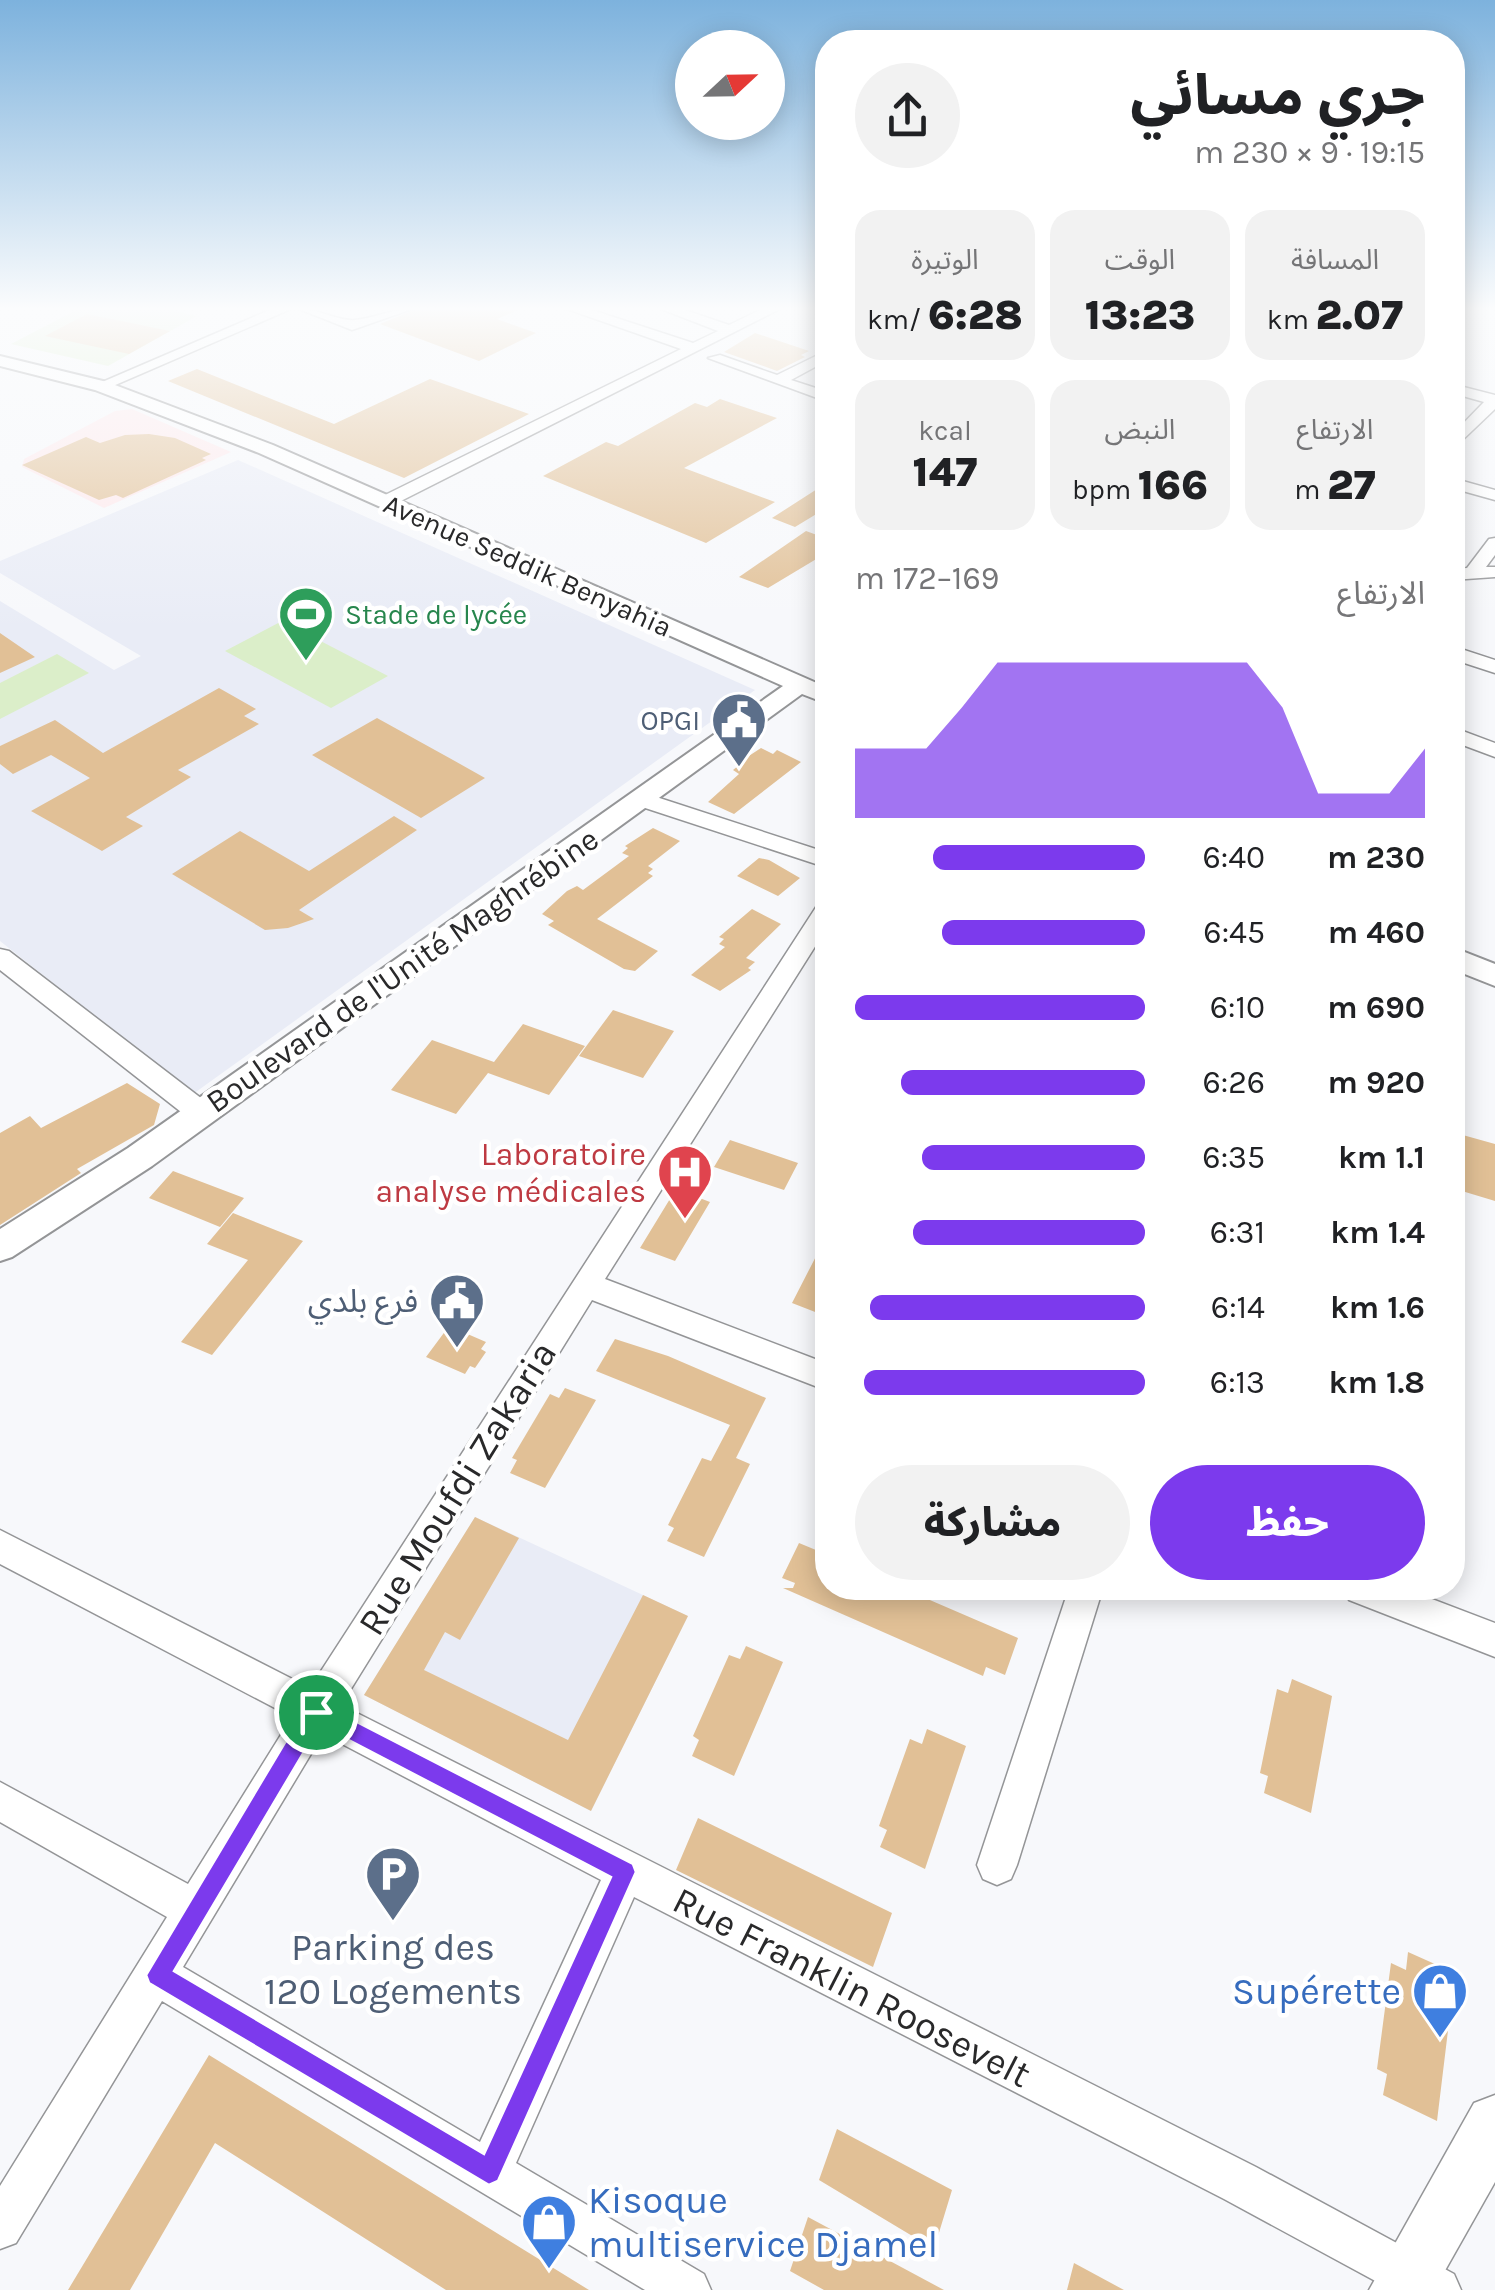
<!DOCTYPE html>
<html lang="ar">
<head>
<meta charset="utf-8">
<style>
	:root { --surface:#fff; --page:#f2f2f2; --text:#202124; --muted:#757577; --accent:#7c3aed }
	body { margin:0; font-family:Karla,"Noto Sans Arabic",sans-serif; background:var(--page); color:var(--text); direction:rtl; height:100vh; display:flex; flex-direction:column; font-size:38px; white-space:nowrap }
	* { box-sizing:border-box; margin:0 }
	p { font-size:32px; color:var(--muted) }
	.icon { flex:none; width:55px; height:55px; fill:none; stroke:currentColor; stroke-width:2; stroke-linecap:round; stroke-linejoin:round }
	.map { position:relative; flex:1; overflow:hidden; direction:ltr }
	.panel { position:absolute; left:815px; top:30px; width:650px; height:1570px; display:flex; flex-direction:column; background:var(--surface); border-radius:40px; box-shadow:0 5px 25px #0003; direction:rtl }
	.panel>* { flex:none }
	.needle { width:65px; rotate:68deg }
	.controls { position:absolute; left:675px; top:30px; display:grid; gap:20px }
	.controls a { display:grid; place-items:center; width:110px; height:110px; border-radius:50%; background:var(--surface); box-shadow:0 5px 25px #0003; font-size:50px }
	.pin { position:absolute; display:grid; place-items:center; width:85px; height:85px; color:#fff; margin:-42px; border:5px solid #fff; border-radius:50%; box-shadow:0 2px 10px #0007 }
	.round { display:grid; place-items:center; flex:none; width:105px; height:105px; border-radius:52px; background:var(--page) }
	.summary { display:flex; align-items:center; justify-content:space-between; height:170px; padding:0 40px }
	h1 { font-size:55px; font-weight:800; line-height:75px }
	.metrics { display:grid; grid-template-columns:repeat(3,1fr); gap:15px; height:170px; padding:10px 40px }
	.metrics div { display:grid; align-content:center; border-radius:25px; background:var(--page); text-align:center }
	.metrics b { font-size:42px; font-weight:800 }
	.metrics small { font-size:28px; font-weight:400 }
	.metrics p { font-size:28px }
	.chart { height:280px; padding:20px 40px }
	.chart p { display:flex; justify-content:space-between }
	.chart svg { width:100%; height:180px; margin-top:10px; fill:var(--accent); opacity:.7 }
	.cta { display:flex; gap:20px; margin-top:auto; padding:20px 40px }
	.cta a { flex:1; height:115px; border-radius:60px; background:var(--accent); color:#fff; font-size:40px; font-weight:800; line-height:115px; text-align:center }
	.cta a+a { background:var(--page); color:var(--text) }
	ul { padding:0 40px; list-style:none; font-size:32px }
	li { display:grid; grid-template-columns:160px 120px 1fr; align-items:center; height:75px }
	li i { height:25px; border-radius:12px; background:var(--accent) }
	.map>svg:first-child { display:block }
	.built { fill:#e9ecf6 }
	.medical { fill:#fee8eb }
	.green { fill:#dbeec9 }
	.building { fill:#e1c096 }
	.lines { fill:none; stroke-linecap:round; stroke-linejoin:round }
	.minor-casing { stroke:#949597; stroke-width:3 }
	.tertiary-casing { stroke:#949597; stroke-width:4 }
	.secondary-casing { stroke:#949597; stroke-width:3 }
	.minor { fill:#fff; fill-rule:evenodd }
	.tertiary { fill:#fff; fill-rule:evenodd }
	.secondary { fill:#fff; fill-rule:evenodd }
	.route { fill:#7c3aed; stroke:#fff; stroke-width:2.5; fill-rule:evenodd }
	.labels { text-anchor:middle; stroke-width:9; stroke-linejoin:round; paint-order:stroke }
	.far-street-label { font-size:28px; fill:#29292a; stroke:#fff }
	.far-leisure-label { font-size:28px; fill:#27864d; stroke:#fff; text-anchor:start }
	.far-service-label { font-size:28px; fill:#4e5e75; stroke:#fff; text-anchor:end }
	.street-label { font-size:32px; fill:#29292a; stroke:#fff }
	.health-label { font-size:32px; fill:#be3a42; stroke:#fff; text-anchor:end }
	.service-label { font-size:32px; fill:#4e5e75; stroke:#fff; text-anchor:end }
	.near-street-label { font-size:38px; fill:#29292a; stroke:#fff }
	.near-service-label { font-size:38px; fill:#4e5e75; stroke:#fff }
	.near-shop-label { font-size:38px; fill:#366cbe; stroke:#fff; text-anchor:end }
</style>
</head>
<body>
<div class="map">
<svg width="1495" height="2290" viewBox="0 0 1495 2290">
	<rect width="100%" height="100%" fill="#f7f8fb"/>
	<path class="built" d="M238,460L755,690L193,1094L0,941V601L114,670L141,656L0,573V561Z
		M475,1517L688,1616L591,1811L364,1695Z"/>
	<path class="medical" d="M132,409L231,452L104,508L22,467L24,459L115,411Z"/>
	<path class="green" d="M78,309H166L197,316L108,366L11,344Z
		M282,621L388,676L331,708L225,651Z
		M57,654L89,673L0,719V683Z"/>
	<path class="building" d="M416,309H521L497,319L536,333L479,361L380,324Z
		M87,314L170,331L129,354L45,336Z
		M755,333L809,351L801,355L805,357L777,371L724,352Z
		M197,369L334,424L430,379L529,414L404,478L168,381Z
		M720,399L777,418L684,468L775,502L706,543L543,476L606,442L618,446L695,403L707,407Z
		M149,434L175,438L211,454L202,458L206,460L123,498L116,495L99,500L22,465L86,437L100,443L125,435Z
		M828,482V507L795,527L772,518Z
		M806,531L828,539V552L768,588L739,577Z
		M0,633L35,657L0,673Z
		M219,688L256,709L244,716L259,724L178,770L191,777L126,817L143,826L102,851L31,811L90,778L51,755L13,774L0,764V746L55,720L103,753Z
		M377,718L453,760L485,778L421,818L312,755Z
		M761,748L773,754L777,750L801,762L734,814L708,802L739,774L733,770L738,766L735,765Z
		M394,816L417,830L299,910L314,919L288,928L265,930L172,874L240,831L309,871Z
		M653,828L680,841L648,866L653,869L648,873L653,876L597,919L658,951L635,971L624,969L548,925L554,921L542,914L567,891L577,886L583,890L629,856L622,853L628,848L625,846Z
		M759,858L769,860L800,878L778,896L737,876Z
		M752,909L781,924L746,958L755,962L748,968L751,970L720,991L691,975L725,947L719,944L724,939L719,937Z
		M613,1010L674,1031L643,1078L579,1056Z
		M523,1024L585,1046L549,1095L488,1073L456,1114L391,1090L432,1040L494,1062Z
		M127,1083L160,1104L154,1125L77,1169L81,1173L0,1225V1133L30,1116L41,1128Z
		M1452,1132L1495,1144V1201L1452,1188Z
		M730,1140L798,1163L784,1190L714,1167Z
		M173,1171L244,1198L220,1227L149,1198Z
		M676,1189L710,1202L675,1261L640,1248Z
		M233,1213L303,1241L212,1355L181,1342L248,1260L207,1244Z
		M828,1233V1317L792,1303Z
		M449,1326L486,1342L481,1349L486,1352L475,1368L470,1366L465,1374L426,1357Z
		M615,1339L668,1356L766,1398L736,1458L750,1464L704,1557L667,1541L674,1528L668,1525L702,1458L711,1461L730,1425L596,1371Z
		M565,1388L596,1400L545,1488L510,1473L517,1460L512,1458L550,1394L559,1398Z
		M475,1517L519,1538L460,1640L445,1632L424,1670L568,1740L643,1595L688,1616L591,1811L364,1695Z
		M799,1543L828,1555V1588H902L1018,1638L1005,1675L986,1667L983,1676L783,1588H793L795,1583L782,1578Z
		M746,1646L783,1662L734,1776L692,1756L699,1740L693,1736L729,1655L740,1659Z
		M1292,1679L1332,1696L1311,1813L1264,1793L1268,1776L1260,1773L1277,1689L1288,1693Z
		M927,1729L966,1746L925,1869L880,1847L887,1830L879,1826L910,1739L922,1744Z
		M698,1818L892,1913L873,1967L676,1870Z
		M1408,1952L1455,1973L1437,2121L1383,2095L1387,2074L1377,2069L1391,1963L1406,1970Z
		M209,2055L589,2290H446L215,2143L130,2290H68Z
		M837,2129L952,2190L934,2249L819,2180Z
		M808,2217L944,2290H824L790,2271Z
		M1074,2263L1124,2290H1067Z"/>
	<g class="lines">
		<g class="minor-casing">
			<path id="minor" d="M272,309H291L106,389L93,386Z
				M299,309C318,309 342,322 355,320C375,318 391,309 412,309L352,330Z
				M567,309H589L693,343L718,331L661,309H682L729,325L762,309H780L391,506H379V498L681,349Z
				M828,350V360L791,380L828,392V402L708,358L720,355L777,375Z
				M1452,384L1495,395V409L1452,450V435L1484,402L1452,393Z
				M1452,478L1495,490V500L1452,488Z
				M1495,538V555L1486,567H1495V577L1452,580V569L1467,568L1489,539Z
				M1452,646L1495,660V673L1452,659Z
				M1452,727L1495,743V757L1452,741Z
				M641,792L828,853V868L633,804L630,799Z
				M828,899V926L605,1279L828,1364V1391L592,1300L341,1705L1256,2167L1454,2274L1461,2290H1392L1224,2199L634,1897L516,2163L704,2274L711,2290H645L162,2001L16,2243L0,2249V2186L167,1917L0,1822V1782L188,1884L292,1717L0,1564V1530L310,1688L820,901ZM323,1734L601,1880L480,2142L183,1967Z
				M0,949L9,951L210,1105L213,1112L210,1119H190L0,970Z
				M1069,1588H1103L1017,1865L1011,1879L997,1885L983,1879L977,1865Z
				M1344,1588H1403L1495,1623V1657L1349,1600Z"/>
		</g>
		<g class="tertiary-casing">
			<path id="tertiary" d="M0,356L107,382L273,445L828,688V704L802,694L152,1166L12,1257L0,1261V1229L128,1148L783,686L259,453L95,390L0,366Z
				M1452,947L1495,964V986L1452,969Z"/>
		</g>
		<g class="secondary-casing">
			<path id="secondary" d="M1495,2095V2182L1434,2290H1369L1474,2103Z"/>
		</g>
		<use href="#minor" class="minor"/>
		<use href="#tertiary" class="tertiary"/>
		<use href="#secondary" class="secondary"/>
	</g>
	<linearGradient id="sky" x2="0" y2="1"><stop stop-color="#7db2dd"/><stop offset="0.49" stop-color="#fbfcfd"/><stop offset="1" stop-color="#fbfcfd" stop-opacity="0"/></linearGradient>
	<rect width="1495" height="630" fill="url(#sky)"/>
	<path class="route" d="M316,1701L633,1864L636,1872L498,2181L489,2185L149,1983L146,1975L308,1704ZM320,1725L611,1877L484,2154L174,1971Z"/>
	<defs>
		<g id="stadium-pin" transform="scale(2.875)"><path d="M0 17L-7.5 6A9.5 9.5 0 1 1 7.5 6Z" fill="#2e9e5b" stroke="#fff"/><path d="M0-5a6.5 5 0 1 0 0 10a6.5 5 0 1 0 0-10ZM-3.5-1.8h7v3.6h-7Z" fill="#fff"/></g>
		<g id="civic-pin" transform="scale(2.875)"><path d="M0 17L-7.5 6A9.5 9.5 0 1 1 7.5 6Z" fill="#5c6f8a" stroke="#fff"/><path d="M-.6-6.5H3V-4.5H.6V-3L4-1V1h2V6H-6V1h2V-1L-.6-3ZM-1.2 2.5V6h2.4V2.5Z" fill="#fff"/></g>
		<g id="hospital-pin" transform="scale(2.875)"><path d="M0 17L-7.5 6A9.5 9.5 0 1 1 7.5 6Z" fill="#e0444e" stroke="#fff"/><path d="M-5-5h3v3.5h4V-5h3V5h-3V1.5h-4V5h-3Z" fill="#fff"/></g>
		<g id="parking-pin" transform="scale(2.875)"><path d="M0 17L-7.5 6A9.5 9.5 0 1 1 7.5 6Z" fill="#5c6f8a" stroke="#fff"/><path d="M-3.5-5.5H1a3.5 3.5 0 0 1 0 7H-1V5.5H-3.5ZM-1-3.4V-.6H.8a1.4 1.4 0 0 0 0-2.8Z" fill="#fff"/></g>
		<g id="shop-pin" transform="scale(2.875)"><path d="M0 17L-7.5 6A9.5 9.5 0 1 1 7.5 6Z" fill="#3f7fe0" stroke="#fff"/><path d="M-5-2.5h2.3a2.7 3.5 0 0 1 5.4 0H5L5.5 6h-11ZM-1.5-2.5h3a1.5 2.3 0 0 0-3 0Z" fill="#fff"/></g>
	</defs>
	<g fill-rule="evenodd">
		<use href="#stadium-pin" x="306" y="614"/>
		<use href="#civic-pin" x="739" y="720"/>
		<use href="#hospital-pin" x="685" y="1172"/>
		<use href="#civic-pin" x="457" y="1301"/>
		<use href="#parking-pin" x="393" y="1874"/>
		<use href="#shop-pin" x="1440" y="1991"/>
		<use href="#shop-pin" x="549" y="2222"/>
	</g>
	<g class="labels">
		<g class="far-street-label">
			<text transform="translate(528 565) rotate(24)" y="10">Avenue Seddik Benyahia</text>
		</g>
		<g class="far-leisure-label">
			<text x="345" y="624">Stade de lycée</text>
		</g>
		<g class="far-service-label">
			<text x="700" y="730">OPGI</text>
		</g>
		<g class="street-label">
			<text transform="translate(402 970) rotate(-35)" y="11">Boulevard de l'Unité Maghrébine</text>
		</g>
		<g class="health-label">
			<text x="646" y="1165">Laboratoire<tspan x="646" dy="37">analyse médicales</tspan></text>
		</g>
		<g class="service-label">
			<text x="418" y="1312">فرع بلدي</text>
		</g>
		<g class="near-street-label">
			<text transform="translate(457 1488) rotate(-58)" y="13">Rue Moufdi Zakaria</text>
			<text transform="translate(852 1987) rotate(27)" y="13">Rue Franklin Roosevelt</text>
		</g>
		<g class="near-service-label">
			<text x="393" y="1960">Parking des<tspan x="393" dy="44">120 Logements</tspan></text>
		</g>
		<g class="near-shop-label">
			<text x="1401" y="2004">Supérette</text>
			<text x="588" y="2213" text-anchor="start">Kisoque<tspan x="588" dy="44">multiservice Djamel</tspan></text>
		</g>
	</g>
</svg>
<div class="controls">
<a><svg class="needle" viewBox="-14 -14 28 28"><path d="M0-13l5 13h-10z" fill="#e53935"/><path d="M0 13l5-13h-10z" fill="#757577"/></svg></a>
</div>
<div class="pin" style="left:316px;top:1712px;background:#1e9e55"><svg class="icon" aria-label="arrive" viewBox="0 0 24 24"><path d="M6 21V4h12l-3 4 3 4H6"/></svg></div>
<section class="panel">
<div class="summary"><div><h1>جري مسائي</h1><p>19:15 · 9 × 230 m</p></div><a class="round"><svg class="icon" aria-label="share" viewBox="0 0 24 24"><path d="M12 15V3M7 8l5-5 5 5M5 13v7h14v-7"/></svg></a></div>
<div class="metrics">
<div><p>المسافة</p><b>2.07<small> km</small></b></div>
<div><p>الوقت</p><b>13:23</b></div>
<div><p>الوتيرة</p><b>6:28<small> /km</small></b></div>
</div>
<div class="metrics">
<div><p>الارتفاع</p><b>27<small> m</small></b></div>
<div><p>النبض</p><b>166<small> bpm</small></b></div>
<div><p>kcal</p><b>147</b></div>
</div>
<div class="chart"><p><span>الارتفاع</span>169–172 m</p>
<svg viewBox="0 0 160 44" preserveAspectRatio="none"><path d="M0 44V27L10 27L20 27L30 17L40 6L50 6L60 6L70 6L80 6L90 6L100 6L110 6L120 17L130 38L140 38L150 38L160 27V44z"/></svg>
</div>
<ul>
<li><b>230 m</b>6:40<i style="width:73%"></i></li>
<li><b>460 m</b>6:45<i style="width:70%"></i></li>
<li><b>690 m</b>6:10<i style="width:100%"></i></li>
<li><b>920 m</b>6:26<i style="width:84%"></i></li>
<li><b>1.1 km</b>6:35<i style="width:77%"></i></li>
<li><b>1.4 km</b>6:31<i style="width:80%"></i></li>
<li><b>1.6 km</b>6:14<i style="width:95%"></i></li>
<li><b>1.8 km</b>6:13<i style="width:97%"></i></li>
</ul>
<div class="cta"><a>حفظ</a><a>مشاركة</a></div>
</section>
</div>
</body>
</html>
